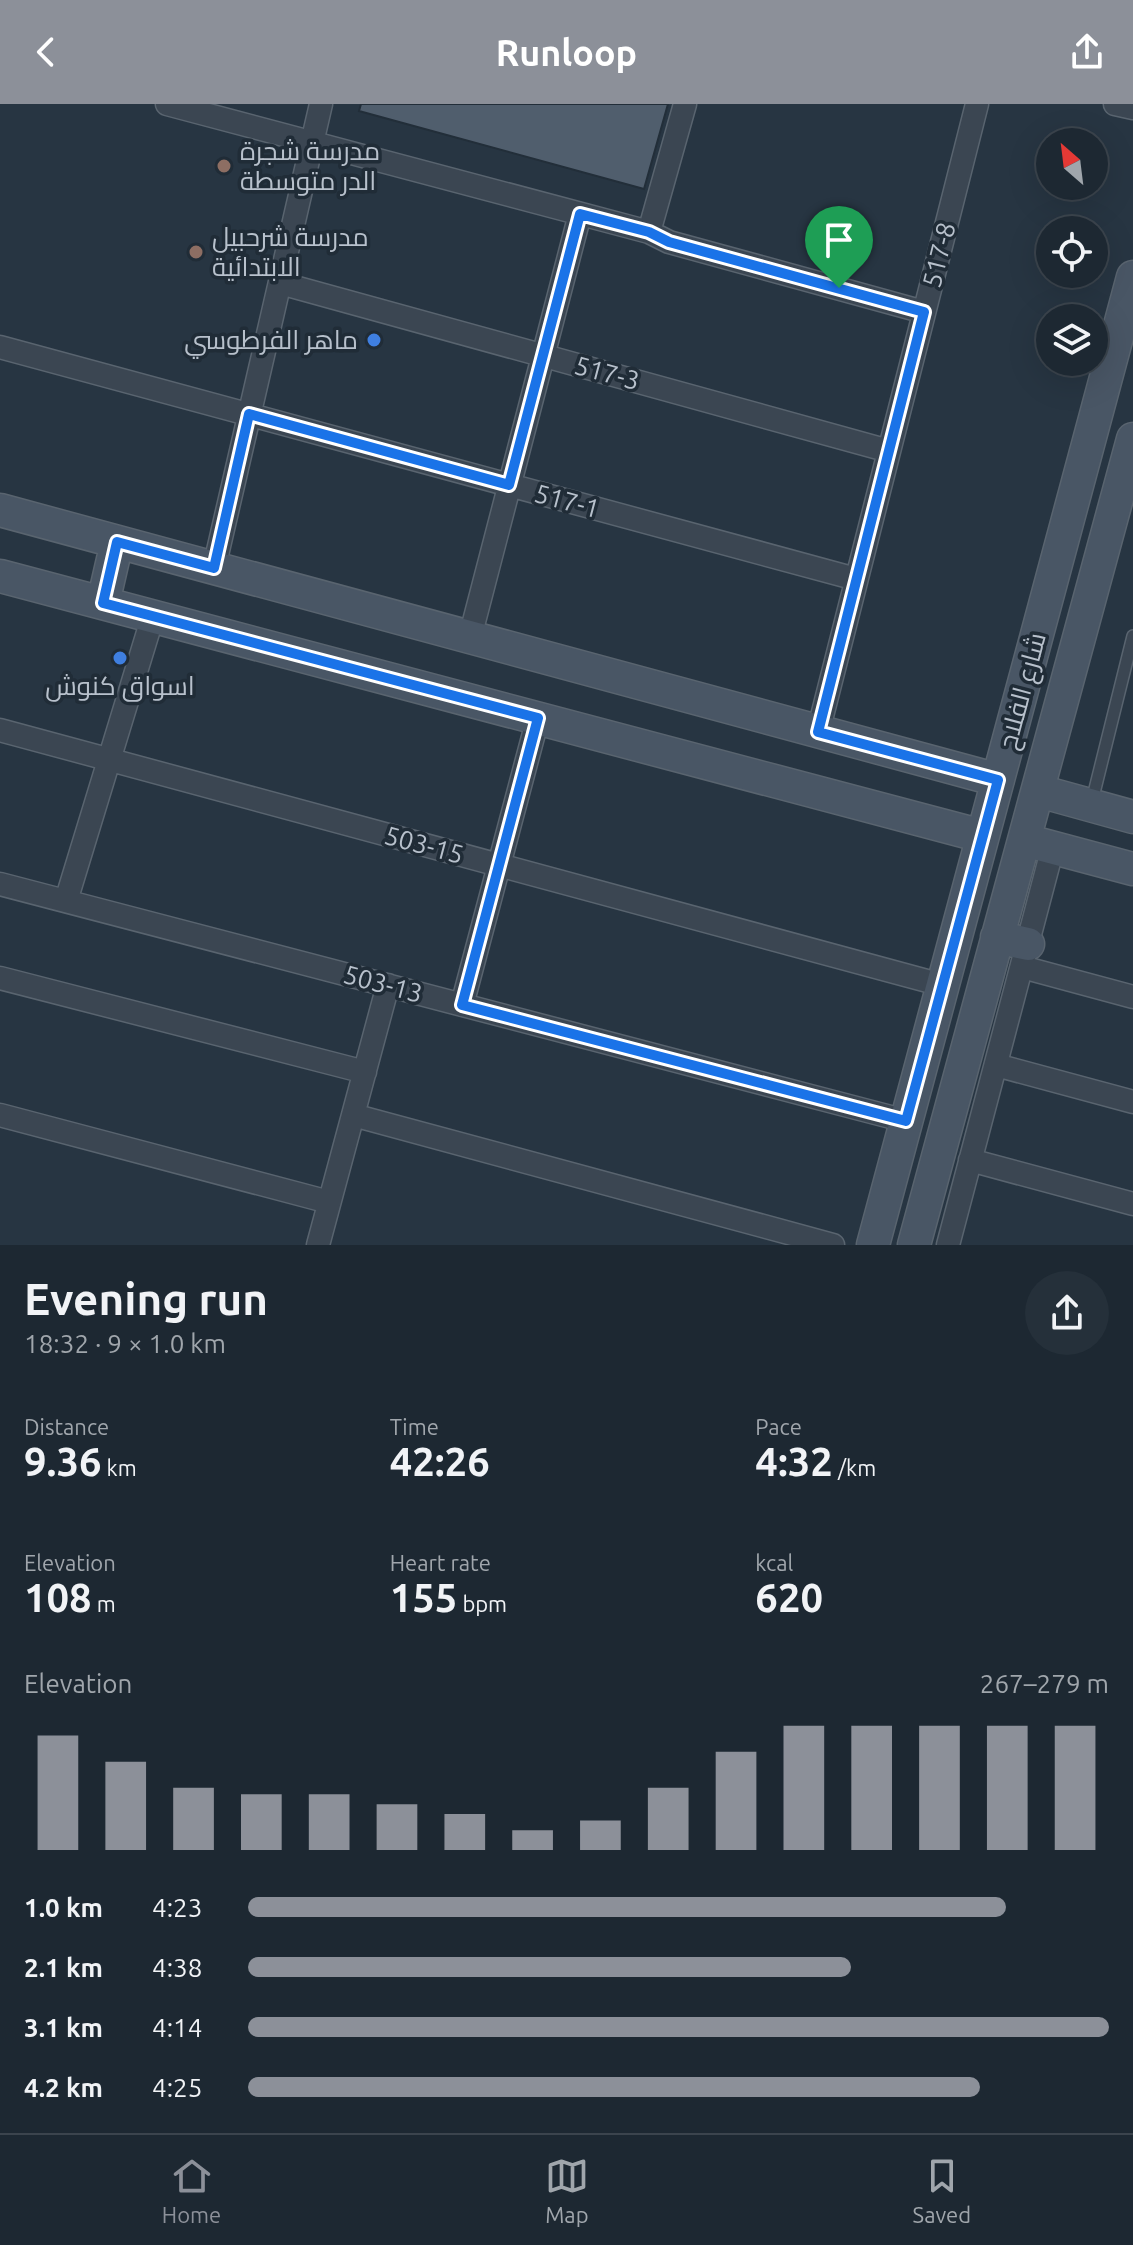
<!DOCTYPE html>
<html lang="en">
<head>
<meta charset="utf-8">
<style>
	:root { --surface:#1d2832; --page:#25303a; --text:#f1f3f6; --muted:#a0a6ac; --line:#3b444d; --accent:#8c9099 }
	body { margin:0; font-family:Ubuntu,Cairo,sans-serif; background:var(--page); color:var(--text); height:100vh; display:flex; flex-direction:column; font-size:30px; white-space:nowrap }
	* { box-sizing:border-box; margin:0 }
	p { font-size:26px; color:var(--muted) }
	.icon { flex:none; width:44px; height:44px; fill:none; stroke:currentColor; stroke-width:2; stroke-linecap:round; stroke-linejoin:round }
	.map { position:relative; height:1141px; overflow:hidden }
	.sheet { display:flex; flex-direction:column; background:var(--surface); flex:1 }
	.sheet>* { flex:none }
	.needle { width:52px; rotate:332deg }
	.buttons { position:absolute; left:1036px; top:24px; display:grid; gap:16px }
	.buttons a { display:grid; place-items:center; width:72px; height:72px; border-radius:50%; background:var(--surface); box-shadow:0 8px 32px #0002,0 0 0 2px var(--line); font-size:40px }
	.pin { position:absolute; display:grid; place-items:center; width:68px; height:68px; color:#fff; margin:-82px -34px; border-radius:50% 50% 50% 0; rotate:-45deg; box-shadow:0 0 8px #0007 }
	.pin .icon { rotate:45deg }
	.round { display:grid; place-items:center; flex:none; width:84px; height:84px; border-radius:42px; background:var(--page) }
	.head { display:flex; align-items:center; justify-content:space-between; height:136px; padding:0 24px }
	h1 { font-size:44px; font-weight:700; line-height:60px }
	.metrics { display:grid; grid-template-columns:repeat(3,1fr); gap:12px; height:136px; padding:8px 24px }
	.metrics div { display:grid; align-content:center }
	.metrics b { font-size:40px; font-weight:700 }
	.metrics small { font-size:22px; font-weight:400 }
	.metrics p { font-size:22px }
	.chart { height:224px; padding:16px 24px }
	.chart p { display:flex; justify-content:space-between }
	.chart svg { width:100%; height:144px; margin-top:8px; stroke:var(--accent); stroke-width:6 }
	ul { padding:0 24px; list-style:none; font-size:26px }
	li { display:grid; grid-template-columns:128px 96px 1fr; align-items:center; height:60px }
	li i { height:20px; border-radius:10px; background:var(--accent) }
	header { display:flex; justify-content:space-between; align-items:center; height:104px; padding:0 24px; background:var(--accent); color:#fff; font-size:36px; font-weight:700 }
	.dock { display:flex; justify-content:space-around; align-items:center; height:112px; border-top:2px solid var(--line); background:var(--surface); font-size:22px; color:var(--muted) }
	.dock a { display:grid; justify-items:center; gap:4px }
	.dock .active { color:var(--accent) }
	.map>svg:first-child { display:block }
	.building { fill:#505e6d; stroke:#222e39; stroke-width:2 }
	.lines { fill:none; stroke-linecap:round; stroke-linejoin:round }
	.lane-casing { stroke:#59646f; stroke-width:14 }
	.street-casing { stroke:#59646f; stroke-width:25 }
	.secondary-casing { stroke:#59646f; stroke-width:35 }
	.lane { stroke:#3b4652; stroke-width:11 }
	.street { stroke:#3b4652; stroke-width:22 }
	.secondary { stroke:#495665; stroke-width:32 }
	.route-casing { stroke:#fff; stroke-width:16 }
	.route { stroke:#1a73e8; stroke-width:10 }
	.education-dot { fill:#8d6e63; stroke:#202c37; stroke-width:3 }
	.shop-dot { fill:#3f7fe0; stroke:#202c37; stroke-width:3 }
	.labels { text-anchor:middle; stroke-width:7; stroke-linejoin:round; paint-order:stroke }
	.poi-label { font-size:26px; fill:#b8c1cc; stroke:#202c37; text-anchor:start }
	.street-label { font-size:26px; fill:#b8c1cc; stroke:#202c37 }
</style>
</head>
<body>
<header><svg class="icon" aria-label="back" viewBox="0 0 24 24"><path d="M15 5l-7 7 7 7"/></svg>Runloop<svg class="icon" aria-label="share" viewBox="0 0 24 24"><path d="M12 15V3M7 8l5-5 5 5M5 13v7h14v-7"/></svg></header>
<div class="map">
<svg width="1133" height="1141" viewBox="0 0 1133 1141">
	<rect width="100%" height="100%" fill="#273542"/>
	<path class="building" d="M361,0H668L644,85L359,7Z"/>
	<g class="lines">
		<g class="lane-casing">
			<path id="lane" d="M1091,701L1133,532"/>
		</g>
		<g class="street-casing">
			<path id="street" d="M167,0L649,128L669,138L924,208
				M1115,0L1133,4
				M649,128L685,0
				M280,179L889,347
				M0,243L856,475
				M214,464L321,0
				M470,533L580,110
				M0,626L942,881
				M818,628L977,0
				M0,780L906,1017
				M66,797L153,512
				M1022,863L1133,893
				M0,874L365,968
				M462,901L538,614
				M996,961L1133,998
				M0,1011L329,1098
				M353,1011L833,1141
				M970,1056L1133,1100
				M318,1141L388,881
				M948,1141L1053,743"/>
		</g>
		<g class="secondary-casing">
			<path id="secondary" d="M0,406L998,676
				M0,472L982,732
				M103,499L117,438
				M1039,687L1133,713
				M1024,736L1133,765
				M997,833L1028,840
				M873,1141L1133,173
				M914,1141L1133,335"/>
		</g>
		<use href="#lane" class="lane"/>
		<use href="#street" class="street"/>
		<use href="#secondary" class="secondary"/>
	</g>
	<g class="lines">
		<g class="route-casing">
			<path id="route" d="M580,110L649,128L669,138L924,208L818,628L998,676L906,1017L462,901L538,614L103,499L117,438L214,464L249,310L509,381Z"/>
		</g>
		<use href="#route" class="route"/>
	</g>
	<g class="education-dot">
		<circle cx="224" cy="62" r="8"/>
		<circle cx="196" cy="148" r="8"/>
	</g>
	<g class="shop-dot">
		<circle cx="374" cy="236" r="8"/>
		<circle cx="120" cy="554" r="8"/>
	</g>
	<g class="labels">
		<g class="poi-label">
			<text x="240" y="56">مدرسة شجرة<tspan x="240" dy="30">الدر متوسطة</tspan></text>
			<text x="212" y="142">مدرسة شرحبيل<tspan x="212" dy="30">الابتدائية</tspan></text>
			<text x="358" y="245" text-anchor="end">ماهر الفرطوسي</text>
			<text x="120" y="591" text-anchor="middle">اسواق كنوش</text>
		</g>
		<g class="street-label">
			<text transform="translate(939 151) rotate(-76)" y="9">517-8</text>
			<text transform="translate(607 269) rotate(15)" y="9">517-3</text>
			<text transform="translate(567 397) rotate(15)" y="9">517-1</text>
			<text transform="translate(1022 587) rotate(-75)" y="9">شارع الفلاح</text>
			<text transform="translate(424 741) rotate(15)" y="9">503-15</text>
			<text transform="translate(383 880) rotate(15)" y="9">503-13</text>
		</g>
	</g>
</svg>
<div class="buttons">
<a><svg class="needle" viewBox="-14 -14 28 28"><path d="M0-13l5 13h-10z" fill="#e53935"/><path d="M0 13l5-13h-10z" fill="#a0a6ac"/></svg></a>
<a><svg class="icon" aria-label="locate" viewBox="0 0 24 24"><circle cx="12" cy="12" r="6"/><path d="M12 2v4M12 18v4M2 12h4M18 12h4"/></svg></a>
<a><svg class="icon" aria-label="layers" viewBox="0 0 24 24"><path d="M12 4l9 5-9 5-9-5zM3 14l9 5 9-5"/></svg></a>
</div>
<div class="pin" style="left:839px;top:184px;background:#1e9e55"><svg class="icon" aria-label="arrive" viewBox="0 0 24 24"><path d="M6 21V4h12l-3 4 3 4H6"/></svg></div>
</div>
<section class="sheet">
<div class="head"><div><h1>Evening run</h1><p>18:32 · 9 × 1.0 km</p></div><a class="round"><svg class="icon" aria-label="share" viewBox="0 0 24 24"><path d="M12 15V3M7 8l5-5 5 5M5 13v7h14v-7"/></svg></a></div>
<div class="metrics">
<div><p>Distance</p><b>9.36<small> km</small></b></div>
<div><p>Time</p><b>42:26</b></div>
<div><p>Pace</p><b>4:32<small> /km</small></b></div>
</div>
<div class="metrics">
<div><p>Elevation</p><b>108<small> m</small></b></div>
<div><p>Heart rate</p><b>155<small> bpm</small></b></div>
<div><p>kcal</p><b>620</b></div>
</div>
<div class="chart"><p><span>Elevation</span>267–279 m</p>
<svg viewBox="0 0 160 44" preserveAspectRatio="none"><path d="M5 44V9M15 44V17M25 44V25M35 44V27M45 44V27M55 44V30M65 44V33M75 44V38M85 44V35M95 44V25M105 44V14M115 44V6M125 44V6M135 44V6M145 44V6M155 44V6"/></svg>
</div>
<ul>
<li><b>1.0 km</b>4:23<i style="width:88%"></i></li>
<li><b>2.1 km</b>4:38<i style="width:70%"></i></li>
<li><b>3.1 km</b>4:14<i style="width:100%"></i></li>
<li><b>4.2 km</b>4:25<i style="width:85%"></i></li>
</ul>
</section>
<nav class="dock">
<a class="active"><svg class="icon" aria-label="home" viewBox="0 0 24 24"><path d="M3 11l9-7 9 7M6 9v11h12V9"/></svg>Home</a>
<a><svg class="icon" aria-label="map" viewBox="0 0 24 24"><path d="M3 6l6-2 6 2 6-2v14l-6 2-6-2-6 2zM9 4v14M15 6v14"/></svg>Map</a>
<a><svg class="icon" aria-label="saved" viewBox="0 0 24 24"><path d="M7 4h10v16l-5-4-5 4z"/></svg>Saved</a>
</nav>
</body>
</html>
